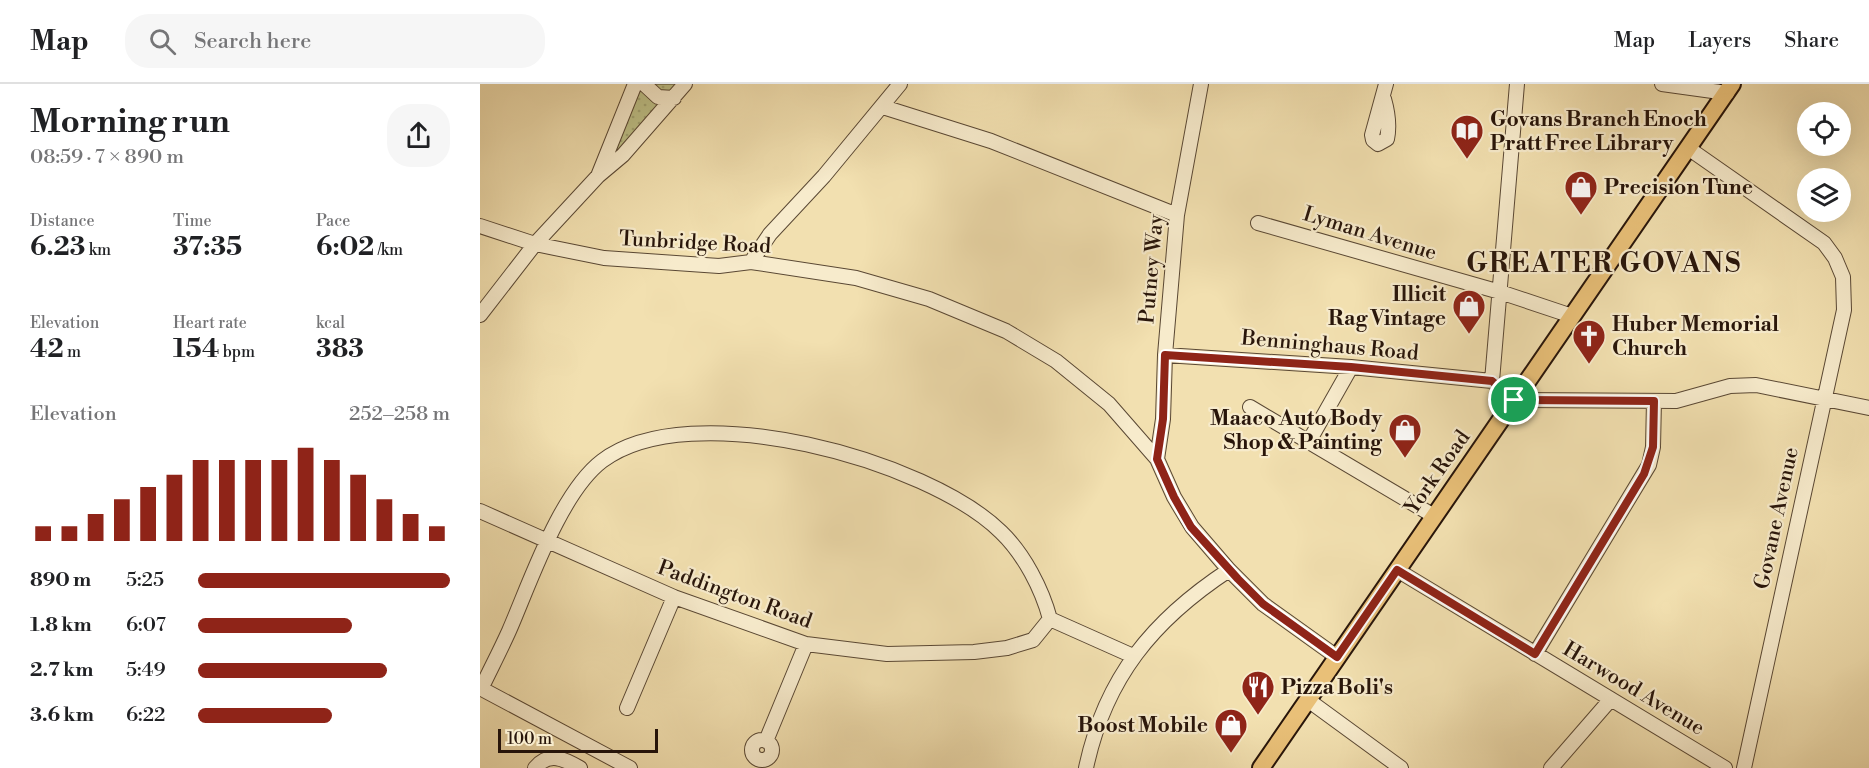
<!DOCTYPE html>
<html lang="en">
<head>
<meta charset="utf-8">
<style>
	:root { --surface:#fff; --page:#f6f6f6; --text:#202124; --muted:#757577; --line:#e0e0e0; --accent:#8f2418 }
	body { margin:0; font-family:"Libre Bodoni",serif; background:var(--page); color:var(--text); height:100vh; display:flex; flex-direction:column; font-size:22px; white-space:nowrap }
	* { box-sizing:border-box; margin:0 }
	p { font-size:20px; color:var(--muted) }
	.icon { flex:none; width:33px; height:33px; fill:none; stroke:currentColor; stroke-width:2; stroke-linecap:round; stroke-linejoin:round }
	.map { position:relative; flex:1; overflow:hidden }
	.sheet { display:flex; flex-direction:column; background:var(--surface); width:480px }
	.sheet>* { flex:none }
	.tools { position:absolute; left:1317px; top:18px; display:grid; gap:12px }
	.tools a { display:grid; place-items:center; width:54px; height:54px; border-radius:50%; background:var(--surface); box-shadow:0 6px 24px #0002; font-size:30px }
	.scale { position:absolute; left:18px; bottom:15px; width:160px; box-sizing:border-box; padding-left:6px; border:3px solid #28150a; border-top:0; font-size:16px; line-height:21px; white-space:nowrap; color:#28150a; -webkit-text-stroke:4px #f7ebcc; paint-order:stroke }
	.pin { position:absolute; display:grid; place-items:center; width:51px; height:51px; color:#fff; margin:-26px; border:3px solid #fff; border-radius:50%; box-shadow:0 2px 6px #0007 }
	.round { display:grid; place-items:center; flex:none; width:63px; height:63px; border-radius:24px; background:var(--page) }
	.overview { display:flex; align-items:center; justify-content:space-between; height:102px; padding:0 30px }
	h1 { font-size:33px; font-weight:800; line-height:45px }
	.metrics { display:grid; grid-template-columns:repeat(3,1fr); gap:9px; height:102px; padding:6px 30px }
	.metrics div { display:grid; align-content:center }
	.metrics b { font-size:26px; font-weight:800 }
	.metrics small { font-size:16px; font-weight:400 }
	.metrics p { font-size:16px }
	.chart { height:168px; padding:12px 30px }
	.chart p { display:flex; justify-content:space-between }
	.chart svg { width:100%; height:108px; margin-top:6px; stroke:var(--accent); stroke-width:6 }
	ul { padding:0 30px; list-style:none; font-size:20px }
	li { display:grid; grid-template-columns:96px 72px 1fr; align-items:center; height:45px }
	li i { height:15px; border-radius:8px; background:var(--accent) }
	header { display:flex; align-items:center; gap:36px; box-sizing:border-box; height:84px; padding:0 30px; background:var(--surface); border-bottom:2px solid var(--line) }
	header strong { font-size:28px }
	nav { display:flex; gap:33px; margin-inline-start:auto; font-size:21px }
	.search { width:420px; height:54px; background:var(--page); display:flex; align-items:center; gap:15px; box-sizing:border-box; padding:0 21px; border-radius:24px; color:var(--muted); font-size:22px }
	main { display:flex; flex:1; min-height:0 }
	.map>svg:first-child { display:block }
	.grass { fill:url(#grass-dots); stroke:#736b49; stroke-width:1.5 }
	.lines { fill:none; stroke-linecap:round; stroke-linejoin:round }
	.minor-casing { stroke:#5a4834; stroke-width:16 }
	.major-casing { stroke:#28150a; stroke-width:20 }
	.minor { stroke:#f7ebcc; stroke-width:14 }
	.major { stroke:#e9c078; stroke-width:16 }
	.route-casing { stroke:#fff; stroke-width:12 }
	.route { stroke:#8f2418; stroke-width:8 }
	.labels { text-anchor:middle; stroke-width:4.5; stroke-linejoin:round; paint-order:stroke }
	.poi-label { font-size:21px; font-weight:bold; fill:#28150a; stroke:#f7ebcc; text-anchor:start }
	.street-label { font-size:21px; fill:#28150a; stroke:#f7ebcc }
	.district-label { font-size:27px; font-weight:bold; letter-spacing:1.5px; fill:#28150a; stroke:#f7ebcc }
</style>
</head>
<body>
<header>
<strong>Map</strong>
<div class="search"><svg class="icon" aria-label="search" viewBox="0 0 24 24"><circle cx="10" cy="10" r="6"/><path d="M15 15l6 6"/></svg>Search here</div>
<nav><a>Map</a><a>Layers</a><a>Share</a></nav>
</header>
<main>
<section class="sheet">
<div class="overview"><div><h1>Morning run</h1><p>08:59 · 7 × 890 m</p></div><a class="round"><svg class="icon" aria-label="share" viewBox="0 0 24 24"><path d="M12 15V3M7 8l5-5 5 5M5 13v7h14v-7"/></svg></a></div>
<div class="metrics">
<div><p>Distance</p><b>6.23<small> km</small></b></div>
<div><p>Time</p><b>37:35</b></div>
<div><p>Pace</p><b>6:02<small> /km</small></b></div>
</div>
<div class="metrics">
<div><p>Elevation</p><b>42<small> m</small></b></div>
<div><p>Heart rate</p><b>154<small> bpm</small></b></div>
<div><p>kcal</p><b>383</b></div>
</div>
<div class="chart"><p><span>Elevation</span>252–258 m</p>
<svg viewBox="0 0 160 44" preserveAspectRatio="none"><path d="M5 44V38M15 44V38M25 44V33M35 44V27M45 44V22M55 44V17M65 44V11M75 44V11M85 44V11M95 44V11M105 44V6M115 44V11M125 44V17M135 44V27M145 44V33M155 44V38"/></svg>
</div>
<ul>
<li><b>890 m</b>5:25<i style="width:100%"></i></li>
<li><b>1.8 km</b>6:07<i style="width:61%"></i></li>
<li><b>2.7 km</b>5:49<i style="width:75%"></i></li>
<li><b>3.6 km</b>6:22<i style="width:53%"></i></li>
</ul>
</section>
<div class="map">
<svg width="1389" height="684" viewBox="0 0 1389 684">
	<defs>
		<pattern id="grass-dots" width="8" height="8" patternUnits="userSpaceOnUse" patternTransform="scale(1.5)"><rect width="8" height="8" fill="#bec188"/><path d="M2 2h.1M6 6h.1" fill="none" stroke="#a3a574" stroke-width="1.8" stroke-linecap="round"/></pattern>
	</defs>
	<rect width="100%" height="100%" fill="#f2e0b0"/>
	<filter id="stains"><feTurbulence type="fractalNoise" baseFrequency=".00333" numOctaves="4"/><feColorMatrix values="0 0 0 0 .2 0 0 0 0 .09 0 0 0 0 .02 0 0 0 .5 -.17"/></filter>
	<radialGradient id="worn" r=".72"><stop offset=".6" stop-color="#630" stop-opacity="0"/><stop offset="1" stop-color="#630" stop-opacity=".3"/></radialGradient>
	<path class="grass" d="M161,0H200L139,69L131,72Z"/>
	<g class="lines">
		<g class="minor-casing">
			<path id="minor" d="M164,0L178,13L194,14
				M1037,0L1012,297L1034,316L1196,317L1250,302L1276,301L1389,324
				M1182,0L1247,9
				M904,15C908,29 910,41 907,55L898,60L893,56L892,51L906,0
				M403,23L511,57L697,131
				M1208,64L1344,159L1355,174L1363,193L1364,226L1264,684
				M118,92L155,0
				M778,139L1020,208L1092,232
				M0,142L55,160L124,174L239,182L271,178L376,194L449,215L526,247L576,277L629,320L677,375L694,413L712,443L749,486L783,520L857,573
				M271,178L290,150L344,92L420,0
				M0,231L55,160L118,92L143,71L205,0
				M685,271L871,283L1012,297
				M770,323L954,432
				M828,359L871,283
				M677,375L683,335L685,271L697,131L721,0
				M0,427L194,513L326,560L407,570L494,568L527,564L553,556L570,535
				M917,486L1245,684
				M570,535L653,572
				M1055,570L1169,381L1173,363L1174,317
				M0,604L150,684
				M1,605C10,586 20,567 29,547C50,499 80,409 122,377C210,310 448,376 521,448C544,470 562,505 570,535
				M828,616L921,684
				M147,624L194,513
				M272 666a10 10 0 1 1 20 0a10 10 0 1 1-20 0Z
				M286,657L326,560
				M55,684C69,667 84,675 100,684
				M606,684C625,594 673,536 749,486
				M1071,684L1131,615"/>
		</g>
		<g class="major-casing">
			<path id="major" d="M781,684L1252,0"/>
		</g>
		<use href="#minor" class="minor"/>
		<use href="#major" class="major"/>
	</g>
	<g class="lines">
		<g class="route-casing">
			<path id="route" d="M685,271L871,283L1012,297L1034,316L1174,317L1173,363L1164,390L1055,570L917,486L857,573L783,520L758,495L711,443L694,413L677,375L683,335Z"/>
		</g>
		<use href="#route" class="route"/>
	</g>
	<defs>
		<g id="library-pin" transform="scale(1.725)"><path d="M0 17L-7.5 6A9.5 9.5 0 1 1 7.5 6Z" fill="#8f2418" stroke="#f7ebcc"/><path d="M-6-4Q-3-5.5-.7-3.5V5Q-3 3-6 4ZM6-4Q3-5.5 .7-3.5V5Q3 3 6 4Z" fill="#fff"/></g>
		<g id="shop-pin" transform="scale(1.725)"><path d="M0 17L-7.5 6A9.5 9.5 0 1 1 7.5 6Z" fill="#8f2418" stroke="#f7ebcc"/><path d="M-5-2.5h2.3a2.7 3.5 0 0 1 5.4 0H5L5.5 6h-11ZM-1.5-2.5h3a1.5 2.3 0 0 0-3 0Z" fill="#fff"/></g>
		<g id="church-pin" transform="scale(1.725)"><path d="M0 17L-7.5 6A9.5 9.5 0 1 1 7.5 6Z" fill="#8f2418" stroke="#f7ebcc"/><path d="M-1.2-6h2.4v3.5h3.3v2.4h-3.3V6h-2.4V-.1h-3.3v-2.4h3.3Z" fill="#fff"/></g>
		<g id="restaurant-pin" transform="scale(1.725)"><path d="M0 17L-7.5 6A9.5 9.5 0 1 1 7.5 6Z" fill="#8f2418" stroke="#f7ebcc"/><path d="M-5-6h1v4h1v-4h1v4h1v-4h1v5L-1.5 .5V6h-2V.5L-5-1ZM5-6V6H3V1.5H1.5Q1.5-4 5-6Z" fill="#fff"/></g>
	</defs>
	<g fill-rule="evenodd">
		<use href="#library-pin" x="987" y="47"/>
		<use href="#shop-pin" x="1101" y="103"/>
		<use href="#shop-pin" x="989" y="222"/>
		<use href="#church-pin" x="1109" y="252"/>
		<use href="#shop-pin" x="925" y="346"/>
		<use href="#restaurant-pin" x="778" y="603"/>
		<use href="#shop-pin" x="751" y="641"/>
	</g>
	<g class="labels">
		<g class="poi-label">
			<text x="1010" y="42">Govans Branch Enoch<tspan x="1010" dy="24">Pratt Free Library</tspan></text>
			<text x="1124" y="110">Precision Tune</text>
			<text x="966" y="217" text-anchor="end">Illicit<tspan x="966" dy="24">Rag Vintage</tspan></text>
			<text x="1132" y="247">Huber Memorial<tspan x="1132" dy="24">Church</tspan></text>
			<text x="902" y="341" text-anchor="end">Maaco Auto Body<tspan x="902" dy="24">Shop &amp; Painting</tspan></text>
			<text x="801" y="610">Pizza Boli's</text>
			<text x="728" y="648" text-anchor="end">Boost Mobile</text>
		</g>
		<g class="street-label">
			<text transform="translate(890 149) rotate(17)" y="7">Lyman Avenue</text>
			<text transform="translate(215 158) rotate(3)" y="7">Tunbridge Road</text>
			<text transform="translate(671 185) rotate(-85)" y="7">Putney Way</text>
			<text transform="translate(850 261) rotate(5)" y="7">Benninghaus Road</text>
			<text transform="translate(957 388) rotate(-55)" y="7">York Road</text>
			<text transform="translate(1296 434) rotate(-78)" y="7">Govane Avenue</text>
			<text transform="translate(255 510) rotate(20)" y="7">Paddington Road</text>
			<text transform="translate(1154 604) rotate(31)" y="7">Harwood Avenue</text>
		</g>
		<g class="district-label">
			<text x="1124" y="188">GREATER GOVANS</text>
		</g>
	</g>
	<rect width="100%" height="100%" filter="url(#stains)"/>
	<rect width="100%" height="100%" fill="url(#worn)"/>
</svg>
<div class="tools">
<a><svg class="icon" aria-label="locate" viewBox="0 0 24 24"><circle cx="12" cy="12" r="6"/><path d="M12 2v4M12 18v4M2 12h4M18 12h4"/></svg></a>
<a><svg class="icon" aria-label="layers" viewBox="0 0 24 24"><path d="M12 4l9 5-9 5-9-5zM3 14l9 5 9-5"/></svg></a>
</div>
<div class="scale">100 m</div>
<div class="pin" style="left:1034px;top:316px;background:#1e9e55"><svg class="icon" aria-label="arrive" viewBox="0 0 24 24"><path d="M6 21V4h12l-3 4 3 4H6"/></svg></div>
</div>
</main>
</body>
</html>
